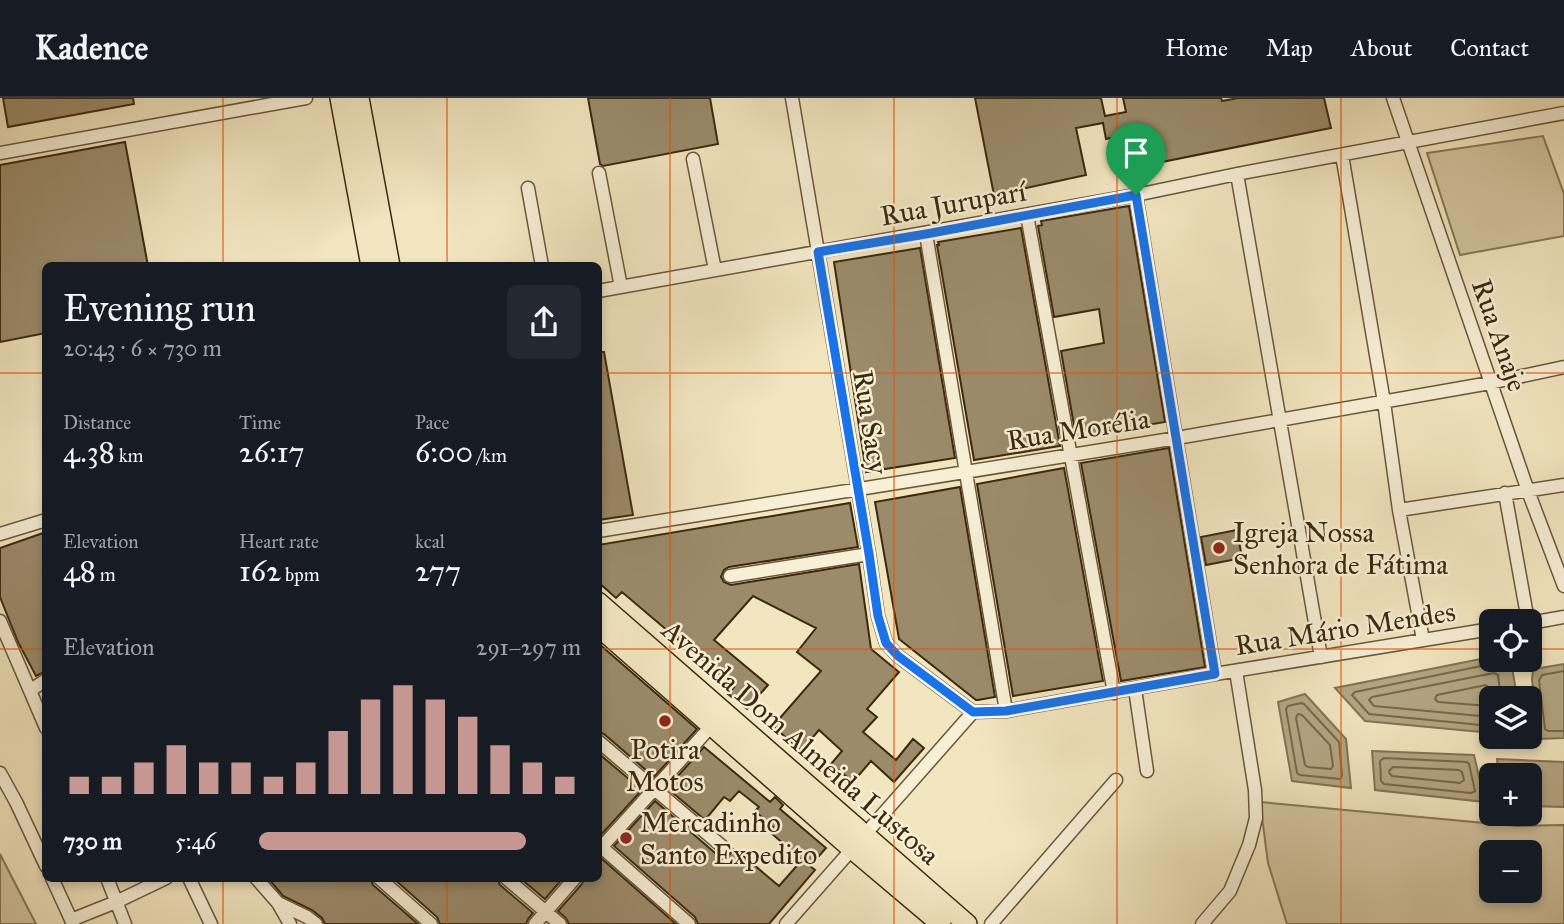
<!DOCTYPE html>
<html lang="en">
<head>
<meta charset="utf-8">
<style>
	:root { --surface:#171b24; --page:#242831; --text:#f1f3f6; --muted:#9ea1a6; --line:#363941; --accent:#c59692 }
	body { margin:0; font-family:"IM FELL Great Primer",serif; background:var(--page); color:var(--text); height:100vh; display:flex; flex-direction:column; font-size:26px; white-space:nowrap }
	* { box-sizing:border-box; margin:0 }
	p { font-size:23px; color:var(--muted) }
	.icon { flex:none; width:38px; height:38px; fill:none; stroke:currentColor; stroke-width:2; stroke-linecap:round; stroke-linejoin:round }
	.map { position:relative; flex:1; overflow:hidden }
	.panel { position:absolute; left:42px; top:164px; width:560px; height:620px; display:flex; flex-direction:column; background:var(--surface); border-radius:10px; box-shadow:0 4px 10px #0003 }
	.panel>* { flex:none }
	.tools { position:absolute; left:1479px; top:511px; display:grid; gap:14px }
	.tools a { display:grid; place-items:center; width:63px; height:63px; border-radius:10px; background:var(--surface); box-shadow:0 4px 10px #0003; font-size:35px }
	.pin { position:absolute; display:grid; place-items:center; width:60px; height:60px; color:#fff; margin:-72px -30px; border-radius:50% 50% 50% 0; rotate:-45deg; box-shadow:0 0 7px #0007 }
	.pin .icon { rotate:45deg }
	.round { display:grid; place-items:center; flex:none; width:74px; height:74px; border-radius:10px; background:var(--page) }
	.overview { display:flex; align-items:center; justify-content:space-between; height:119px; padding:0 21px }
	h1 { font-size:38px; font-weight:600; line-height:52px }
	.metrics { display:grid; grid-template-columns:repeat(3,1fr); gap:10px; height:119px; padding:7px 21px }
	.metrics div { display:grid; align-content:center }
	.metrics b { font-size:30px; font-weight:600 }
	.metrics small { font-size:19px; font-weight:400 }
	.metrics p { font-size:19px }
	.chart { height:196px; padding:14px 21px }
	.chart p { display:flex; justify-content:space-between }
	.chart svg { width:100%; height:126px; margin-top:7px; stroke:var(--accent); stroke-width:6 }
	ul { padding:0 21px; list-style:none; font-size:23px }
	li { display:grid; grid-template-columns:112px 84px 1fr; align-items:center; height:52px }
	li i { height:18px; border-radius:9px; background:var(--accent) }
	header { display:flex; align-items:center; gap:42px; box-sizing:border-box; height:98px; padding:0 35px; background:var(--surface); border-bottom:2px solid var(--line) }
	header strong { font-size:33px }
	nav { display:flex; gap:38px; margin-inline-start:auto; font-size:24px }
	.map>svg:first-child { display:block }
	.green { fill:#d3c6a2; stroke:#887858; stroke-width:2; fill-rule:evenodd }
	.water { fill:#b4a683; stroke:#847454; stroke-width:2 }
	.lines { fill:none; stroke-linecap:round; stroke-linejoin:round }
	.shore { stroke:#786848; stroke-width:2 }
	.building { fill:#9b8b6b; stroke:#3c290e; stroke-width:2 }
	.minor-casing { stroke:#6a583a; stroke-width:15 }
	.primary-casing { stroke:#3c290e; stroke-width:22 }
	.minor { stroke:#f7efd6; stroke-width:12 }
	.primary { stroke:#f2e6c0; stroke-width:19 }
	.route-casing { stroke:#fff; stroke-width:14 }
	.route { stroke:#1a73e8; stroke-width:9 }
	.grid { fill:none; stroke:#df570c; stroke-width:2; stroke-opacity:0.55 }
	.poi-dot { fill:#8f2418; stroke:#f7efd6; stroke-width:2.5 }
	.labels { text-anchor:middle; stroke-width:5; stroke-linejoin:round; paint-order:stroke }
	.street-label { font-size:28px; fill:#3c290e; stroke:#f7efd6 }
	.poi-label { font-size:28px; fill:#3c290e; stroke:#f7efd6; text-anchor:start }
</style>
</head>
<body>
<header>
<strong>Kadence</strong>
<nav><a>Home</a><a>Map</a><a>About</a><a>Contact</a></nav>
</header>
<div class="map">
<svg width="1564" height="826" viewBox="0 0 1564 826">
	<rect width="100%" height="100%" fill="#f2e6c0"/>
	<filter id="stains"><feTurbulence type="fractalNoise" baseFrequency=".00286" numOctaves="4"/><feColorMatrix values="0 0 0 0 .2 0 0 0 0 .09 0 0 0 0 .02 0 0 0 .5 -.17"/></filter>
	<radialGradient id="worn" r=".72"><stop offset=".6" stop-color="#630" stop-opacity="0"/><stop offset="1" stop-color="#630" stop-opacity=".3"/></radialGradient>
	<path class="green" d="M1543,38L1564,96V138L1460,157L1427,55Z
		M1260,704L1517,728L1564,727V826H1287L1268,765ZM1491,754H1530V793H1491Z
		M0,756L36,826H0Z"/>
	<path class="water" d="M1491,559V562H1511L1517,600H1491V635L1365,623L1335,590Z
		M1564,566V640L1539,641L1532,582L1533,571Z
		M1305,596L1346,641L1351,690L1292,683L1278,604Z
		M1372,653L1474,657L1485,704L1375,692Z
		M1497,661L1564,664V709L1530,708V677H1499Z"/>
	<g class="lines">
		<path class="shore" d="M1564,573L1542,577L1539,582L1545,631L1548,633H1564
			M1486,587L1489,590L1491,604L1489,608L1438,604L1435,601L1437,597Z
			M1301,605L1304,606L1339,644L1342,678L1340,681L1300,677L1297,675L1286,611L1288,608Z
			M1298,616L1302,617L1330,647L1333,668L1331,671L1308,669L1305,667L1296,620Z
			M1491,619L1374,608L1369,602L1372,599L1494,575L1498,577L1501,600
			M1491,628L1369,616L1352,597L1355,594L1491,566L1497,562
			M1384,660L1467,664L1469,666L1475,693L1471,695L1384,686L1381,683L1380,663Z
			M1393,669L1459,672L1462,674L1464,682L1460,685L1392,678L1390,676L1389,673Z"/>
	</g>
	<path class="building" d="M3,0H133L134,6L8,29Z
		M588,0H710L718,46L603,68L600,66Z
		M975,0H1101L1105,18L1126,14L1123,0H1221L1222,3L1238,0H1324L1331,30L1137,69L1130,36L1106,41L1103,25L1076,30L1086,77L994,97Z
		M125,44L148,168H46V235L0,244V67Z
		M1129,108L1165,324L1076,339L1061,253L1104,245L1099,211L1054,219L1038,128L1042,127L1041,123Z
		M1021,130L1060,348L974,362L937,147H939L938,144Z
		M920,150L955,360L866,374L834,164Z
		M598,254H604L633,417L598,422Z
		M1169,350L1205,569L1121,583L1081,365Z
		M1064,370L1103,583L1013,598L977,386Z
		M960,389L995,599L978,602H976L899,541L875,404Z
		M850,405L858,449L729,469L724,472L721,479L724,484L731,487L859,466L871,551L899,574L867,611L877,619L863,634L896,662L913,641L924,650L894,684L871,663L853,684L831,666L842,653L819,632L801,653L773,628L821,573L797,554L816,530L753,498L714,542L768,587L747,611L728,596L734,589L622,494L616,500L598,484V447Z
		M1237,432L1242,460L1206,467L1201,439Z
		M46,434V573L36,578L18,544L0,499V450Z
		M598,545L697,631L654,679L604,636L598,634Z
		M704,649L770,704L775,699L783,707L780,711L826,750L810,768L815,772L769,826H698L695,819L614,748L655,703L722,761L730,756L733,751L740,758L741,756L779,788L802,762L770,734L773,729L755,713L759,709L739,693L730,703L724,699L705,722L667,690Z
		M598,655L642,692L600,738L598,737Z
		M602,761L676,826H569L566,820L558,813L582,786L584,780H598V763Z
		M268,780H370L373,787L418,826H325L322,820L312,812L283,798Z
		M393,780H497L500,787L533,815L528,821L526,826H440L437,819Z
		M520,780H563L545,801Z"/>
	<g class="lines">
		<g class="minor-casing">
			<path id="minor" d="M792,0L869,456L878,518L886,545L898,558L973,614
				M1393,0L1528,393L1564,488
				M0,55L306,0
				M1342,57L1384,304L1399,412L1423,542
				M693,61L715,172
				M599,75L621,189
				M1237,76L1321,559
				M528,90L542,168
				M1136,97L1215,576
				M1027,117L1114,595
				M926,136L1006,613
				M598,193L1136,97L1237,76L1564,15
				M1505,395L1528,523
				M1399,412L1564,387
				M598,433L1177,340L1490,285L1564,269
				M0,436L46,422
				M730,478L869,456
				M0,523L46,630
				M1530,525L1564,519
				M1135,591L1147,673
				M31,592L46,582
				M598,643L724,750
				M0,675L16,704L46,768
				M598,746L689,826
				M598,753L715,624
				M52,780L73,826
				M107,780L125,826
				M189,780L211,826
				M256,780L278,805L290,826
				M379,780L431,826
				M506,780L560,826
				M278,805L307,819L316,826
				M71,822L116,804L166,780
				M535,826L575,780
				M786,826L973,614L1006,613L1215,576L1491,531
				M991,826L1116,682
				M1202,826L1230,793L1249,747L1256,720L1255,692L1236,573"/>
		</g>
		<g class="primary-casing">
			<path id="primary" d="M340,0L371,168
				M359,0L390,168
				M598,504L967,826
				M598,528L851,750L941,826"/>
		</g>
		<use href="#minor" class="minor"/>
		<use href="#primary" class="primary"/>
	</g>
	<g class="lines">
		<g class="route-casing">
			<path id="route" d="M1136,97L1215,576L1006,613L973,614L898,558L886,545L878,518L869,456L818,154L926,136Z"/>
		</g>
		<use href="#route" class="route"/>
	</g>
	<path class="grid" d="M223,0V168M447,0V168M670,0V826M894,0V826M1117,0V826M1341,0V826M0,275H46M598,275H1564M0,551H46M598,551H1491M1530,551H1564M223,780V826M447,780V826"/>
	<g class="poi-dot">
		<circle cx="1219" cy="450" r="7"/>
		<circle cx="665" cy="623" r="7"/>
		<circle cx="626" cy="740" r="7"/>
	</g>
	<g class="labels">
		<g class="street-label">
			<text transform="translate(953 105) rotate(-10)" y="10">Rua Juruparí</text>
			<text transform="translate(1500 237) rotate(71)" y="10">Rua Anaje</text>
			<text transform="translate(871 324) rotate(81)" y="10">Rua Sacy</text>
			<text transform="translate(1078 331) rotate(-9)" y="10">Rua Morélia</text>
			<text transform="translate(1345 530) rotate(-9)" y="10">Rua Mário Mendes</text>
			<text transform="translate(801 644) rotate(41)" y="10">Avenida Dom Almeida Lustosa</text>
		</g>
		<g class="poi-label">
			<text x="1233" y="444">Igreja Nossa<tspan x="1233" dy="32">Senhora de Fátima</tspan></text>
			<text x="665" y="661" text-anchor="middle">Potira<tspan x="665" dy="32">Motos</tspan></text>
			<text x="640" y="734">Mercadinho<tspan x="640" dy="32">Santo Expedito</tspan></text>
		</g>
	</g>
	<rect width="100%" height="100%" filter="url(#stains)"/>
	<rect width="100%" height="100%" fill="url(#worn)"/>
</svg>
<div class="tools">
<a><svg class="icon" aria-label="locate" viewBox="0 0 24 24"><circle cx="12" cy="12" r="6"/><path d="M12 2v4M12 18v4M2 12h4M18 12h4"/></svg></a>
<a><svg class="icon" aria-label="layers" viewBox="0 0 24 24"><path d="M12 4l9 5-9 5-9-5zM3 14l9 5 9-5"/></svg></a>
<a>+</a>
<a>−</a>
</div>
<div class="pin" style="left:1136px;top:97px;background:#1e9e55"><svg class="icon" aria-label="arrive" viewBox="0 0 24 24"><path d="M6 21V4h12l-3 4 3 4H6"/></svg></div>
<section class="panel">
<div class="overview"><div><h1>Evening run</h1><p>20:43 · 6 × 730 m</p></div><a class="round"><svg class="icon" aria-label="share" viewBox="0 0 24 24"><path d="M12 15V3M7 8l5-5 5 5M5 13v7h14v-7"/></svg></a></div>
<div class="metrics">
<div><p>Distance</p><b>4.38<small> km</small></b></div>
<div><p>Time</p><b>26:17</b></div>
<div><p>Pace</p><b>6:00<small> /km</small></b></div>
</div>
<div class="metrics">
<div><p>Elevation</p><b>48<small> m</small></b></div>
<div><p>Heart rate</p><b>162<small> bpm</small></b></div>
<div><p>kcal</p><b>277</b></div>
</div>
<div class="chart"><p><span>Elevation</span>291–297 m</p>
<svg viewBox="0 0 160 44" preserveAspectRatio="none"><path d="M5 44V38M15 44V38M25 44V33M35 44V27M45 44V33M55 44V33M65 44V38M75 44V33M85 44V22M95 44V11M105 44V6M115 44V11M125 44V17M135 44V27M145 44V33M155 44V38"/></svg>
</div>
<ul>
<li><b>730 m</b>5:46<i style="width:83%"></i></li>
</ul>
</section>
</div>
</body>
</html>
